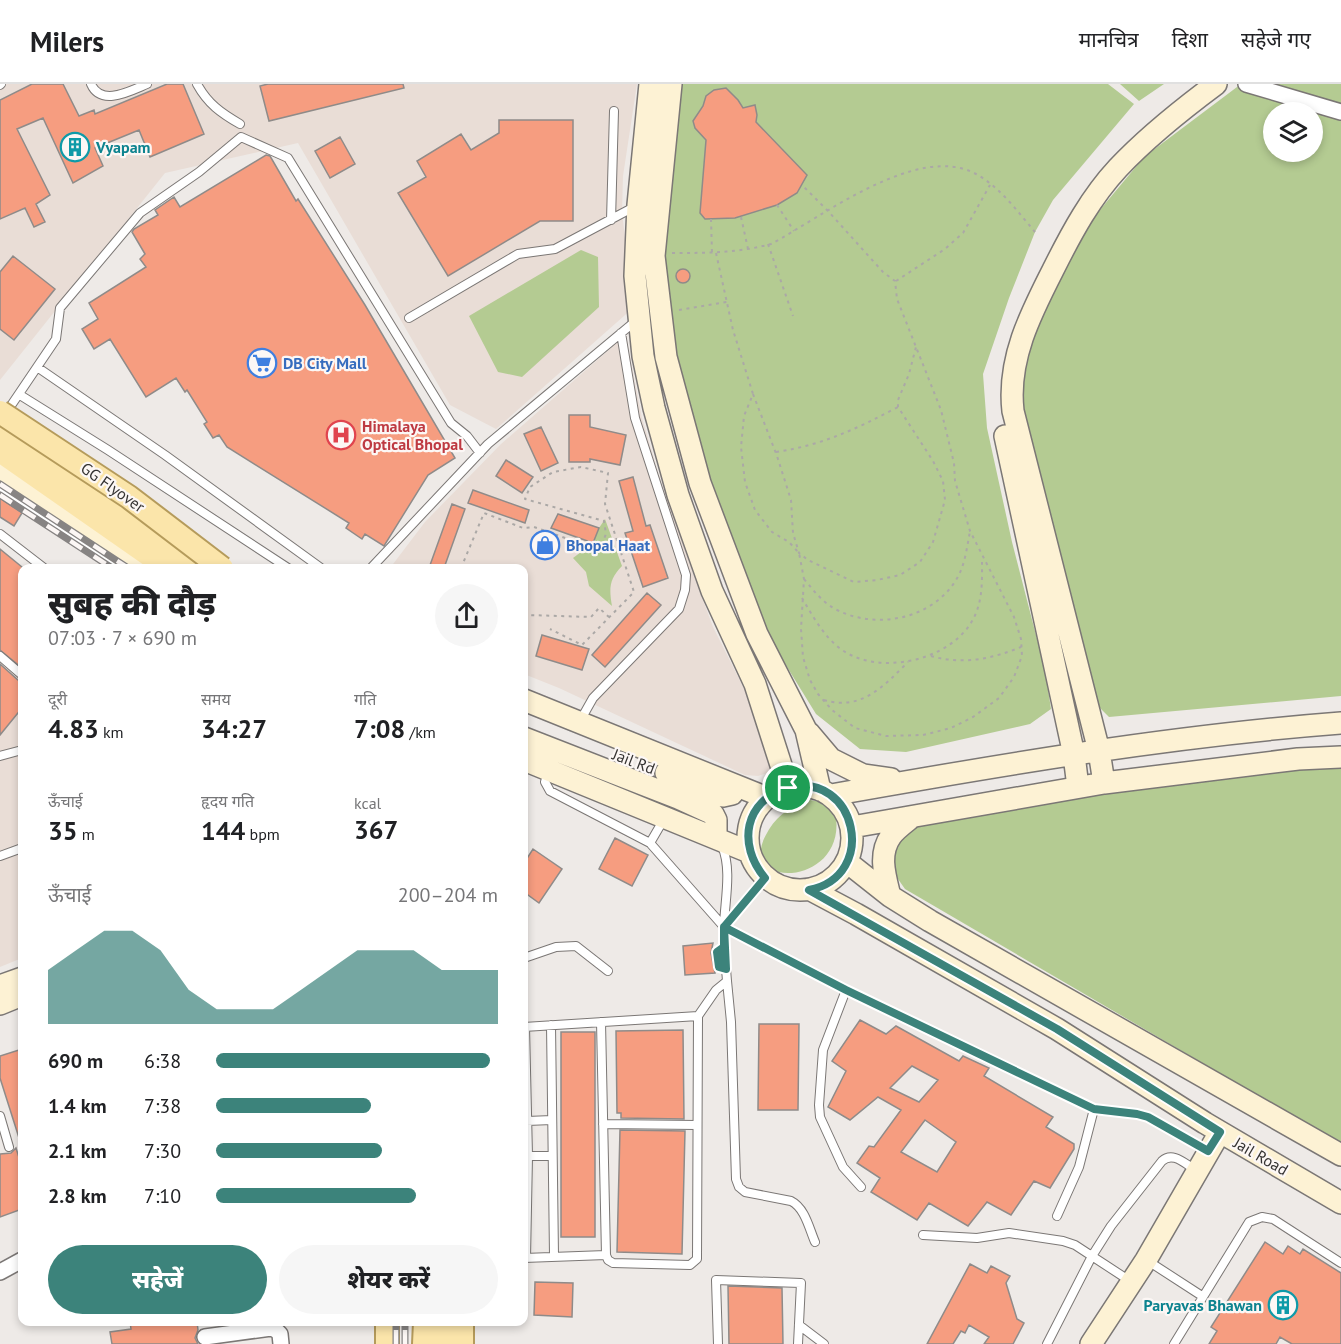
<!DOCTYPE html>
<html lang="hi">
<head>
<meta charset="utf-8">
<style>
	:root { --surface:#fff; --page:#f6f6f6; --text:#202124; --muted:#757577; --line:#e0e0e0; --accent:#3c837b }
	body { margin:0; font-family:"PT Sans","Noto Sans Devanagari",sans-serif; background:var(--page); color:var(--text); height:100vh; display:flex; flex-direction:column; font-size:22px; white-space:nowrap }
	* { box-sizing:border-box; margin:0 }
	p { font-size:20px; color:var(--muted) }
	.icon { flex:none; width:33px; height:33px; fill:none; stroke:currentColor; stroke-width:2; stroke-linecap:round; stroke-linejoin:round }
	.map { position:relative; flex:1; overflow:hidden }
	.panel { position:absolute; left:18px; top:480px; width:510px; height:762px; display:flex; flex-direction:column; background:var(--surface); border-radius:12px; box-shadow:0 3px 9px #0003 }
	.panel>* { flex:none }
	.buttons { position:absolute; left:1263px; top:18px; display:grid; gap:12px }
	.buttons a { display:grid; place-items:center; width:60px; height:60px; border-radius:50%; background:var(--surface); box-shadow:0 3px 9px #0003; font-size:30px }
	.pin { position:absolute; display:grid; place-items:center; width:51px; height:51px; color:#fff; margin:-26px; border:3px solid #fff; border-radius:50%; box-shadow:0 2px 6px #0007 }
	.round { display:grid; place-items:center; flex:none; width:63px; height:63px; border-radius:32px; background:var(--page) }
	.head { display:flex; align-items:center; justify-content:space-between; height:102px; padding:0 30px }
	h1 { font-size:33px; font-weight:800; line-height:45px }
	.metrics { display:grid; grid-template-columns:repeat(3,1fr); gap:9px; height:102px; padding:6px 30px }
	.metrics div { display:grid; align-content:center }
	.metrics b { font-size:26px; font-weight:800 }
	.metrics small { font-size:16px; font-weight:400 }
	.metrics p { font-size:16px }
	.chart { height:168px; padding:12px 30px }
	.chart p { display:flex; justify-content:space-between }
	.chart svg { width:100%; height:108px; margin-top:6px; fill:var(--accent); opacity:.7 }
	.action { display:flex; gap:12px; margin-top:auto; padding:12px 30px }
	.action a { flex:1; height:69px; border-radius:36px; background:var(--accent); color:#fff; font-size:24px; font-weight:800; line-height:69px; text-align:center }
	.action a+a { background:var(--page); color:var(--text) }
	ul { padding:0 30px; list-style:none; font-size:20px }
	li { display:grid; grid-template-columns:96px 72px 1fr; align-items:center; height:45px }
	li i { height:15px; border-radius:8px; background:var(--accent) }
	header { display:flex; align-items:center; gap:36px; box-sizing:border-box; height:84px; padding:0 30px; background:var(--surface); border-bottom:2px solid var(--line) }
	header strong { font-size:28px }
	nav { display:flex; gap:33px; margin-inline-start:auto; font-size:21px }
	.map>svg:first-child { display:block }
	.built { fill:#e9ddd6 }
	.green { fill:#b4cb92; fill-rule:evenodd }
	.building { fill:#f69d80; stroke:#8f8b89; stroke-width:1.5; fill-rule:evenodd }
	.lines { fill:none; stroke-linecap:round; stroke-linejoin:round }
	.lane-casing { stroke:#7b7775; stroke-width:10 }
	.street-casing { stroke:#7b7775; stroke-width:18 }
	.secondary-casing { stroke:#7b7775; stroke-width:24 }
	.primary-casing { stroke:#b59b5b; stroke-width:26 }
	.path { stroke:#aba8a6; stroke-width:2; stroke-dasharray:3 4.5; stroke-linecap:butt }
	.lane { stroke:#fff; stroke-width:8 }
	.street { stroke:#fff; stroke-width:15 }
	.secondary { stroke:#fdf2d4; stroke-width:21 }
	.primary { stroke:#fbe5aa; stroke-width:22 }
	.rail-casing { stroke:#878483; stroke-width:7 }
	.rail { stroke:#fcf7f5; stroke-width:4.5; stroke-dasharray:14; stroke-linecap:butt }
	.primary-bridge-casing { stroke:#b59b5b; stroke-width:26; stroke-linecap:butt }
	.primary-bridge { stroke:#fbe5aa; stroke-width:22 }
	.route-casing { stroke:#fff; stroke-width:12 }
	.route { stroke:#3c837b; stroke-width:8 }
	.labels { text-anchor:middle; stroke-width:4.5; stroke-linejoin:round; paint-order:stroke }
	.culture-label { font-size:16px; font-weight:bold; fill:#0d838f; stroke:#fcf7f5; text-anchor:start }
	.shop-label { font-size:16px; font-weight:bold; fill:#366cbe; stroke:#fcf7f5; text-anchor:start }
	.health-label { font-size:16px; font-weight:bold; fill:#be3a42; stroke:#fcf7f5; text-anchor:start }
	.street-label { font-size:16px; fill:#363433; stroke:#fcf7f5 }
</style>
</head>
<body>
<header>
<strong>Milers</strong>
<nav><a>मानचित्र</a><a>दिशा</a><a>सहेजे गए</a></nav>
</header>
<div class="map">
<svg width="1341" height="1260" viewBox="0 0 1341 1260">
	<rect width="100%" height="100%" fill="#eeeae7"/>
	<path class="built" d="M0,0H637L623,92L622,128L633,224L496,345L450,321L298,59L165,89L0,296Z
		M626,251L642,334L660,394L693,489L713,543L781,678L770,688L758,692L745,691L559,604L524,590V484H390L425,438L501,360Z
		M0,477L22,494V874L0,883Z"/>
	<path class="green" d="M679,0H1108L1134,20L1053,116L1035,148L1009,214L983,290L987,344L1012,458L1045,586L1051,625L1030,640L906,668L860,665L816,630L771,557L714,414L678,291L662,180Z
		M1120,0H1164L1139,17Z
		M1241,0H1341V612L1109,633L1084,608L1030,378L1021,309L1030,252L1084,145L1144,73ZM1274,28H1312V68H1274Z
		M581,166L598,173L599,223L522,293L498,288L469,232Z
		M605,435L622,482C609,495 609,505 612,522L589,502L586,488L573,474L593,459L599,444Z
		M1341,680V1060L905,805L884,775L876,758L882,747L1144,694Z
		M810,716L821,718L835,727C851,804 733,807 767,749C777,731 790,723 810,716Z"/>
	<path class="building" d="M32,0H63L79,32L94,26L95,30L167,0H183L204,50L150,73L139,46L95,64L103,82L73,99L43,34L17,45L50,111L36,120L45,138L34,143L25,124L0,135V16Z
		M268,0H403L404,4L269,37L260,2Z
		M726,4L738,16L743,24L755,21L757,31L756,38L807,91L797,109L777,121L735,134L705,135L700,129L706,56L695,44L693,37L703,22L706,12L714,6Z
		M499,36H573V137H540L448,192L398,109L426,93L417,77L461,50L471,66L499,49Z
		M340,53L355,80L330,94L315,67Z
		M266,71L270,72L296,117L298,115L365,221L455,374L428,391L384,462L365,450L362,455L346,444L349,439L227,363L219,351L213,354L204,340L207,338L187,306L185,308L176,294L146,313L110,255L94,265L82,245L98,235L89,219L146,183L140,175L145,170L132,148L134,145L158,131L155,126L174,113L180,123Z
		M13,172L55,205L14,256L0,245V188Z
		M676 192a7 7 0 1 1 14 0a7 7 0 1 1-14 0Z
		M569,331H590V343L626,351L620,381L590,375V378H569Z
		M541,343L558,379L541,387L524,350Z
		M506,376L533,393L522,409L496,392Z
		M633,393L646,442L650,441L668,494L643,503L625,449L633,447L619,397Z
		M473,406L529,426L525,439L468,419Z
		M0,414L22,429L14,442L0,433Z
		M452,420L465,425L444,484H429Z
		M558,430L599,444L593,459L551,444Z
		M0,465L22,483V584L0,566Z
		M647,509L661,521L605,583L592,571Z
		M542,551L589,565L582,586L536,572Z
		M0,580L18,596L22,597V624L0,651Z
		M615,754L648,771L632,802L599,785Z
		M533,765L562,785L539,819L524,808V779Z
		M713,859L711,869L715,889L685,891L683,862Z
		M860,936L886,950L896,942L959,977L963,972L989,984L984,992L1053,1033L1046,1043L1074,1060V1065L1050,1104L1034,1097L1011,1131L987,1118L968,1142L929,1119L917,1136L871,1108L880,1094L857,1079L869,1062L874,1063L901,1026L878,1013L850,1036L828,1023L846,987L832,977ZM912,982L938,996L919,1018L890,1004ZM925,1036L956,1058L937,1088L901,1068Z
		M759,940H799L798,1026H758Z
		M683,946L684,1035L621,1034V1029H617L616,947Z
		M561,948H595V1153H561Z
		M22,965V1057H20L0,994V972Z
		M620,1046L685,1047L682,1170L617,1168Z
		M16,1064L22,1083V1125L0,1133V1070L11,1069Z
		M1265,1158L1283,1170L1288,1162L1300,1170L1303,1165L1341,1189V1260H1292L1280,1253L1276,1260H1209L1217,1247L1211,1243Z
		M970,1180L987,1189L991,1182L1010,1192L1006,1199L1017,1235L1024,1239L1013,1260H984L989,1253L969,1241L965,1249L961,1247L953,1260H927Z
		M535,1198L573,1199L572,1233L534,1231Z
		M728,1202L782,1204L783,1260H729Z
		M130,1238H197L198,1246L195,1254L198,1260H112L110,1248L131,1245Z"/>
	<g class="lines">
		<g class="lane-casing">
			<path id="lane" d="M91,0C101,23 130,7 147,0
				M197,0C208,20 221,29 240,40
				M0,1L1,0
				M611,136L614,27
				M409,234L518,170L555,165L636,122
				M37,283L165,371L321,484
				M20,311L108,366L288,484
				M6,329L56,255L60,224L140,129L199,88L241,53L288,74L451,339L467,352L480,369
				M0,407L117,484
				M0,450L44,484
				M371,484L488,360L638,235
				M0,572L22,591
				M580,637L593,614L679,525L685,506L686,491L635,334L621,249
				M0,672L22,666
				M548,688L545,698L550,707L650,759L724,843L846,906L1094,1025L1137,1030L1148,1033L1207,1066
				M650,759L664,735
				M0,772L22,764
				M724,843L765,793
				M724,863L717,868L719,883L726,885
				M524,874L556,863L576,862L608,887
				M727,897L731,938L736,1095L739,1103L745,1108L791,1117C805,1124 809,1144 815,1158
				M846,906L823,966L819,1021L820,1033L843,1083L861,1103
				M601,938L606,1171L608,1176L613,1179L690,1181L697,1175L698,932L716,906L727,897C725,878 724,859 724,841C725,816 732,785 722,762
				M551,941L554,1172
				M524,943L698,932
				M525,943L528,1072L526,1174
				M0,1032L9,1063
				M527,1037L552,1036
				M603,1040L697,1041
				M528,1072H552
				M1057,1132L1079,1083L1094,1025
				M923,1151L977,1154L1009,1149L1063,1157L1075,1161L1130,1197
				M524,1174L606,1171
				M1148,1177L1202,1212
				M799,1241L824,1260
				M718,1260L716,1196L801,1199L798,1260
				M1047,1260L1092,1172L1111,1142L1162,1077C1173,1067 1185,1080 1196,1086
				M1174,1260L1249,1138L1262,1133L1273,1135L1341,1179"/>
		</g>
		<g class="street-casing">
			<path id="street" d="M1246,0L1341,28
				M0,1188L22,1176
				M205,1253L271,1244L276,1246L280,1250L281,1260"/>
		</g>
		<g class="secondary-casing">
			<path id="secondary" d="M650,0L638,121L635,192L643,272L654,324L678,411L712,507L755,600L788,703
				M671,0L654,172L666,273L700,399L757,550L806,646L820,706
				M1005,352L1074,671L1078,703
				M0,387L140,484
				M524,616L767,714
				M809,649L831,675L863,691L891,695
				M524,654L678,714L713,730L716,736V754
				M524,676L749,768
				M666,689L723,712L732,710
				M1104,699L1099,667L1013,327C1007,275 1031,229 1054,184C1072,148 1091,113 1118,84C1148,52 1181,26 1216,0
				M748 754a52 52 0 1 1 104 0a52 52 0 1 1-104 0Z
				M831,711C1000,681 1170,652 1341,639
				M852,743L1104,699L1298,675L1341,673
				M847,778L890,812L930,837L1341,1071
				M809,805L856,830L1057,945L1205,1039L1341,1119
				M890,812C885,792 878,770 891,752C896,745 906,738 912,733
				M0,902L22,894
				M0,920L22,911
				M1091,1260L1146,1176L1220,1048"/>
		</g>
		<g class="primary-casing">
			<path id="primary" d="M0,349L110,422L192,484
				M0,367L166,483
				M387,1260V1238
				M424,1260L425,1238
				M445,1260V1238
				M462,1260V1238"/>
		</g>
		<path class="path" d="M777,121L794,147
			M741,133L748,165
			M711,135L712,169
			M768,160L793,232
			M672,169C706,169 738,169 771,160C822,133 918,58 976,90C1000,103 1018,128 1035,148
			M716,169L733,246L753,310L744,332L741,363L745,398L755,426L772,448L789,458L799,469L804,495L801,545L803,573L810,596L818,610L832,626L855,644L886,652L923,651L951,644L973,633L999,614L1014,593L1022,572L1021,555L1014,533L970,447L955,397L954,379L941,326L897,215L895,197L883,188L828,127L802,101
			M896,197L945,165L963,149L990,101
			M679,226L727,218
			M753,310L777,372L791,416L793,449L799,469L808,476L854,498L877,496L900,491L920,478L933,458L945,416L943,397L933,377L898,323V316L909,290L916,263
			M776,368C823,361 856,345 898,323
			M461,484L484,429L523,444L534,443L599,466L606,450L604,437L525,415L530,403L553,388L581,383L608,389L605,420L634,508L582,561L550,545
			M804,495C814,507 823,519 837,526C877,546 932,535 956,496C965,482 967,463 970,447
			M802,514C815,536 829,562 853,572C893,590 959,572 976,529C983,512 982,492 982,475
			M524,540L526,538L525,533L527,531L591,533L599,524L609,533
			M931,572C962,581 992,575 1021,563
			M824,616C861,627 883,603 908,578"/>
		<use href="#lane" class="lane"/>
		<use href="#street" class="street"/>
		<use href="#secondary" class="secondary"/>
		<use href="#primary" class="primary"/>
		<g class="rail-casing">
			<path id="rail" d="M0,400L128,484
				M0,411L112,484
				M396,1260V1238
				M405,1260V1238"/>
		</g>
		<use href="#rail" class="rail"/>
		<g class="primary-bridge-casing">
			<path id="primary-bridge" d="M0,328L129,413L222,484"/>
		</g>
		<use href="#primary-bridge" class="primary-bridge"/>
	</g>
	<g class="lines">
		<g class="route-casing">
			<path id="route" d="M788,704C744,716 737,761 765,794L724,843L726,885L719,883L717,868L724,863V843L846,906L1094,1025L1137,1030L1148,1033L1208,1067L1220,1048L1057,945L809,806C880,792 856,686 788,704"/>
		</g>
		<use href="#route" class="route"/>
	</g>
	<defs>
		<g id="building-ring" transform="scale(1.5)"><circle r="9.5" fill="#fcf7f5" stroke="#0f9aa8" stroke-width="1.5"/><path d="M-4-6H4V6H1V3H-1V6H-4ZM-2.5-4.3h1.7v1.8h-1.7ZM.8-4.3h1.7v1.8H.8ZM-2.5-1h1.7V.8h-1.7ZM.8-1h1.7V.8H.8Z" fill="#0f9aa8"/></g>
		<g id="supermarket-ring" transform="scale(1.5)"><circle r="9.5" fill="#fcf7f5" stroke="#3f7fe0" stroke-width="1.5"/><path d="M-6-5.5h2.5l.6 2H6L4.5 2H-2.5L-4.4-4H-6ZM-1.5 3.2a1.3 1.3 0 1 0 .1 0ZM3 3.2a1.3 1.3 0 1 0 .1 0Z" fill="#3f7fe0"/></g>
		<g id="hospital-ring" transform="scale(1.5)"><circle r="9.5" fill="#fcf7f5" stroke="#e0444e" stroke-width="1.5"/><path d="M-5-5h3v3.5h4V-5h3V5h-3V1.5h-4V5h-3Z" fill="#e0444e"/></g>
		<g id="shop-ring" transform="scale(1.5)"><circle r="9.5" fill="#fcf7f5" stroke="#3f7fe0" stroke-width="1.5"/><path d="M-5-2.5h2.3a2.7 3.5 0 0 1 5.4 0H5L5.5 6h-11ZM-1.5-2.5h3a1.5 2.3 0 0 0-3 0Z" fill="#3f7fe0"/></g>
	</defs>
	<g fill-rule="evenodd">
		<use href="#building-ring" x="75" y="63"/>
		<use href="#supermarket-ring" x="262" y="279"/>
		<use href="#hospital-ring" x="341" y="351"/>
		<use href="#shop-ring" x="545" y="461"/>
		<use href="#building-ring" x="1283" y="1221"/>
	</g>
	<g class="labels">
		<g class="culture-label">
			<text x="96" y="69">Vyapam</text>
			<text x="1262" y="1227" text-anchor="end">Paryavas Bhawan</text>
		</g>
		<g class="shop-label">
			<text x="283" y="285">DB City Mall</text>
			<text x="566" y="467">Bhopal Haat</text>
		</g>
		<g class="health-label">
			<text x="362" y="348">Himalaya<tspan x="362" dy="18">Optical Bhopal</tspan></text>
		</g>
		<g class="street-label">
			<text transform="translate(113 403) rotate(35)" y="6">GG Flyover</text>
			<text transform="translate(634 677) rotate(21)" y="6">Jail Rd</text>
			<text transform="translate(1261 1072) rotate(30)" y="6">Jail Road</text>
		</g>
	</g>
</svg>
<div class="buttons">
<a><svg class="icon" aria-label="layers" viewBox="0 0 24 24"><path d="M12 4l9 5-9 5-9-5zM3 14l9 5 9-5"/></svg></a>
</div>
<div class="pin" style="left:788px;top:704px;background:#1e9e55"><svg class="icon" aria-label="arrive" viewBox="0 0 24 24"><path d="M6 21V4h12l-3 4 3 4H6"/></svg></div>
<section class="panel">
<div class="head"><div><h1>सुबह की दौड़</h1><p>07:03 · 7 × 690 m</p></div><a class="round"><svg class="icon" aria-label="share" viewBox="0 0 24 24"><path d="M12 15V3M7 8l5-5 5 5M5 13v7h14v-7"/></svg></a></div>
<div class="metrics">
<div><p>दूरी</p><b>4.83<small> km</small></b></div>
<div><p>समय</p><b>34:27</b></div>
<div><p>गति</p><b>7:08<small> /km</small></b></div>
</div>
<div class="metrics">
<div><p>ऊँचाई</p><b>35<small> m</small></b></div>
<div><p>हृदय गति</p><b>144<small> bpm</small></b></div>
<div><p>kcal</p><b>367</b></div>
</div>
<div class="chart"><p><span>ऊँचाई</span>200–204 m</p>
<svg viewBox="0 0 160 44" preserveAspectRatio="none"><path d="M0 44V22L10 14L20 6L30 6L40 14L50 30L60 38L70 38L80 38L90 30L100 22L110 14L120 14L130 14L140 22L150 22L160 22V44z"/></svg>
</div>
<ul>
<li><b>690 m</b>6:38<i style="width:97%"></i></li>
<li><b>1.4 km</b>7:38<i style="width:55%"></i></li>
<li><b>2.1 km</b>7:30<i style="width:59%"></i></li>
<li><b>2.8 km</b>7:10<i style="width:71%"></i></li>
</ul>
<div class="action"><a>सहेजें</a><a>शेयर करें</a></div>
</section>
</div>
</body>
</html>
